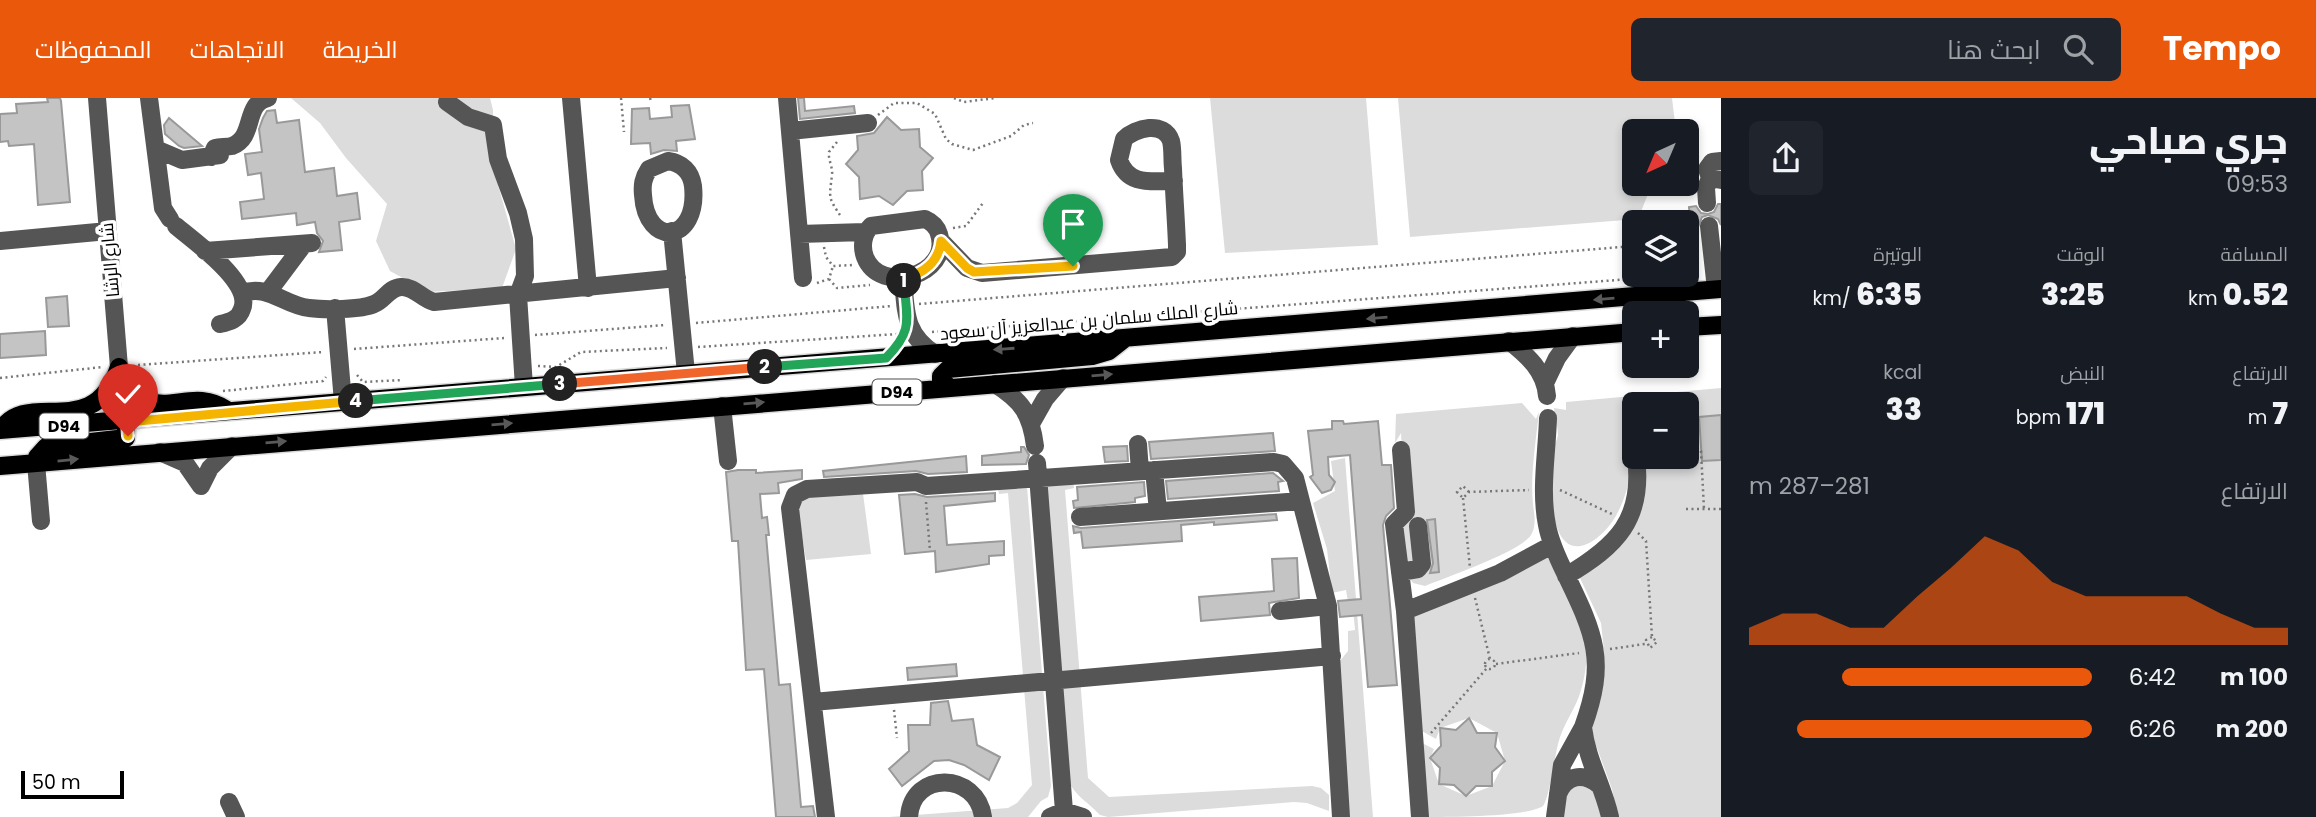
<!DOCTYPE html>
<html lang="ar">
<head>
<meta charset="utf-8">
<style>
	:root { --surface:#171b24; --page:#20242c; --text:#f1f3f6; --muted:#9ea1a6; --accent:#ea580c }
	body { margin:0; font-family:Poppins,Cairo,sans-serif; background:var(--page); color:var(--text); direction:rtl; height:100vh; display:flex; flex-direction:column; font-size:26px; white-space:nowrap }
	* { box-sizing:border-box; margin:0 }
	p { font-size:23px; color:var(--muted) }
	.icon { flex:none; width:38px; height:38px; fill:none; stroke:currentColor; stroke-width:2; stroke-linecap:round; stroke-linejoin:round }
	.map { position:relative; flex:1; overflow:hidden; direction:ltr }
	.drawer { display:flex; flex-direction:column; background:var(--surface); width:595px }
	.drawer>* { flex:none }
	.needle { width:46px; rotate:224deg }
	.fabs { position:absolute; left:1622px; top:21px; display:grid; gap:14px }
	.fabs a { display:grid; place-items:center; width:77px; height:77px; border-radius:10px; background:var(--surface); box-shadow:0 4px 10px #0003; font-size:35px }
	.scale { position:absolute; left:21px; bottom:18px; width:103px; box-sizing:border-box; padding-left:7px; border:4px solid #000; border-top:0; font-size:19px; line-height:24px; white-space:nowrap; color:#000; -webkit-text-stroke:5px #fff; paint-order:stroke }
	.pin { position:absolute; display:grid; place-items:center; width:60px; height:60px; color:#fff; margin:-72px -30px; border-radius:50% 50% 50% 0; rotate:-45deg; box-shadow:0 0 7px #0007 }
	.pin .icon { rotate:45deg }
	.km { position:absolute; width:35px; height:35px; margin:-18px; border-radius:50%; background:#222; color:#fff; font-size:19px; line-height:35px; text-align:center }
	.round { display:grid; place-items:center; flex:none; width:74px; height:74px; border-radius:10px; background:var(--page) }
	.headline { display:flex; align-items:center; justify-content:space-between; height:119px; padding:0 28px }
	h1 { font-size:38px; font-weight:800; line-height:52px }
	.stats { display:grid; grid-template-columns:repeat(3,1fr); gap:10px; height:119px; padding:7px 28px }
	.stats div { display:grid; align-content:center }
	.stats b { font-size:30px; font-weight:800 }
	.stats small { font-size:19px; font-weight:400 }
	.stats p { font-size:19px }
	.chart { height:196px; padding:14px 28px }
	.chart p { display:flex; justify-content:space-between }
	.chart svg { width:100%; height:126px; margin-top:7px; fill:var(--accent); opacity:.7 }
	ul { padding:0 28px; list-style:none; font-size:23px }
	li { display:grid; grid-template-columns:112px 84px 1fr; align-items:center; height:52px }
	li i { height:18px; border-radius:9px; background:var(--accent) }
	header { display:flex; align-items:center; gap:42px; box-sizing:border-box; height:98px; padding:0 35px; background:var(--accent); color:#fff }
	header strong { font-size:33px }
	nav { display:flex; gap:38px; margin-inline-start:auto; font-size:24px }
	.search { width:490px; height:63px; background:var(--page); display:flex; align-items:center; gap:18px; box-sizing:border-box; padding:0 24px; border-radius:10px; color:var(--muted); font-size:26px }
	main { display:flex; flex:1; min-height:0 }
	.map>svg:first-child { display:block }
	.green { fill:#dcdcdc }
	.building { fill:#c4c4c4; stroke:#999; stroke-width:2 }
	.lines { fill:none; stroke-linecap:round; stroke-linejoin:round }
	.major-casing { stroke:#dbdbdb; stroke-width:21 }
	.path { stroke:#777; stroke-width:2.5; stroke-dasharray:2 3.5; stroke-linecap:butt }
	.minor { stroke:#555; stroke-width:18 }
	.major { stroke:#000; stroke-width:18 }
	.oneway { fill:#595959 }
	.split-1-casing { stroke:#fff; stroke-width:14 }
	.split-2-casing { stroke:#fff; stroke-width:14 }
	.split-3-casing { stroke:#fff; stroke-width:14 }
	.split-4-casing { stroke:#fff; stroke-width:14 }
	.split-5-casing { stroke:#fff; stroke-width:14 }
	.split-1 { stroke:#f5b400; stroke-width:9 }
	.split-2 { stroke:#22a559; stroke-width:9 }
	.split-3 { stroke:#f0652b; stroke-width:9 }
	.split-4 { stroke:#22a559; stroke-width:9 }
	.split-5 { stroke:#f5b400; stroke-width:9 }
	.labels { text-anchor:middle; stroke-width:7; stroke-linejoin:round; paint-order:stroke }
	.shield { fill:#fff; stroke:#4c4c4c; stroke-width:2 }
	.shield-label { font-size:16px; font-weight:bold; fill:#000 }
	.street-label { font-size:18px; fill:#000; stroke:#fff }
</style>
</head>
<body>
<header>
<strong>Tempo</strong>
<div class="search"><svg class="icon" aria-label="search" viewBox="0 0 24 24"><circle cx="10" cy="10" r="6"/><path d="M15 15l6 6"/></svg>ابحث هنا</div>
<nav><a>الخريطة</a><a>الاتجاهات</a><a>المحفوظات</a></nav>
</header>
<main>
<section class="drawer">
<div class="headline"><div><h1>جري صباحي</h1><p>09:53</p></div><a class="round"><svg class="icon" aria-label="share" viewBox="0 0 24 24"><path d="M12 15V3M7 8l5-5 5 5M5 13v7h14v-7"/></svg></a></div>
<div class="stats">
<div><p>المسافة</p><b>0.52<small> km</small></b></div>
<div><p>الوقت</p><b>3:25</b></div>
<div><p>الوتيرة</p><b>6:35<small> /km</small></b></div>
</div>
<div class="stats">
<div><p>الارتفاع</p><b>7<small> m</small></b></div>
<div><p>النبض</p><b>171<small> bpm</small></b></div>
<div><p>kcal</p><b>33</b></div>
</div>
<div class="chart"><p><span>الارتفاع</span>281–287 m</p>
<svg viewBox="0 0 160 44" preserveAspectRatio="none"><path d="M0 44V38L10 33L20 33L30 38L40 38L50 27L60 17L70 6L80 11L90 22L100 27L110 27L120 27L130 27L140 33L150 38L160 38V44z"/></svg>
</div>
<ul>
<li><b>100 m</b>6:42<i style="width:73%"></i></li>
<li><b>200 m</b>6:26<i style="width:86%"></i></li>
</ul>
</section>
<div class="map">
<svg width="1721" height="719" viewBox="0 0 1721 719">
	<rect width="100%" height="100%" fill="#fff"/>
	<path class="green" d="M291,0H490L493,12V69L516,151L502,190L428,194L390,173L376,143L387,106L346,60L320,25Z
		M1210,0H1366L1378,147L1225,155Z
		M1398,0H1672L1675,25L1672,33H1634V86H1652L1638,121L1410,139Z
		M1721,290V719H1618L1612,691L1593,639L1592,625L1604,553L1601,525L1580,480L1582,471L1617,441L1642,359H1687V306H1684L1682,295L1622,300L1630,379C1625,402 1616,425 1597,440C1547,477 1548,380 1553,353C1554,347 1557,343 1558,337C1558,329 1555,319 1554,310L1566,312V304Z
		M1522,305L1536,321L1539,314C1536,342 1530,378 1533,406C1534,416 1537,427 1531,437C1520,454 1447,479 1425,488L1413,485L1408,478L1398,408H1405L1401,335L1395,345L1396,316Z
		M1345,360L1373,719H1346L1335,569L1348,553V533L1355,532L1353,510H1349L1346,492L1332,495L1327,451L1313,405L1335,393L1331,363Z
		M1072,374L1074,390L1065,392L1088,680L1109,699L1312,688L1321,690L1329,697V713L1307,705L1294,704L1108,719L1100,717C1089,705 1074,697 1068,682L1046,376Z
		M1026,376L1051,688L1048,699L1041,703L1028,719H889L1008,710L1017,705L1032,687L1008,395L999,396L996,379Z
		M862,388L871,456L806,462L797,405L798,398Z
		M1542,454C1556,466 1580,515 1585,534C1589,550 1586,576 1581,592C1576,611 1563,625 1558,646C1555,658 1549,701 1543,708C1527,719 1451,719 1427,719L1420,644L1434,651L1430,660L1439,686L1466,698L1492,688L1505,663L1497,635L1469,620L1440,630L1436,641L1420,632L1410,535L1415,516Z
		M1573,681L1594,689L1601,719H1563V705Z"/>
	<path class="building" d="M47,0H60L61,3L70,104L38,107L34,46L9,48L8,43L0,44V16L17,15L16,6L48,4Z
		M798,0H804L805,13L854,8L855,15L800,21Z
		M689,7L695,41L676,43L677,53L664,52L651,56L650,45L631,46L632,11L649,10L650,21L672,19L671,8Z
		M275,12L277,25L299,22L305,74L334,70L337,98L357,95L360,121L339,124L342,152L319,154L323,143L317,135L315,124L297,127L296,115L242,121L240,104L264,101L261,75L248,77L245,56L262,54L259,31L263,20L267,13Z
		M887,19L901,32L919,31L920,49L933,60L922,73L923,92L907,93L893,107L879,98L860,101L859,79L846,66L858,52L857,38L874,35Z
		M169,20L202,48L184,50L179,48L165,36L164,27Z
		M1718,106H1721V127L1718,121L1708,117L1702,119L1698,129L1691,130L1689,109L1696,108L1701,115L1708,116L1714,114Z
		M67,198L69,228L48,229L46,200Z
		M45,233L46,257L0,260V236Z
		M1721,317V362L1702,363L1699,319Z
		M1332,323H1343L1344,326L1378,323L1382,367H1391L1394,410L1386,418L1383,427L1397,587L1368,589L1362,517L1340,519L1338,503L1361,501L1350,357L1328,359L1329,377L1335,384L1331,392L1322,395L1310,379L1313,377L1308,333L1332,331Z
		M1273,335L1275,353L1151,361L1149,344Z
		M1127,348L1128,363L1105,364L1103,349Z
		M1021,349H1024L1029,357L1026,366L982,367V358L1021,354Z
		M966,358L967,374L928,376L916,373L824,379L823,373Z
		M738,372H756V375L802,372V381L778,385L779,395L760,396L762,420L767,419L769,437H766L779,587L790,586L801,709L813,708L815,719H776L764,571L746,572L738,443H732L726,374Z
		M1273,375L1283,383L1278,384L1279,393L1168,401L1166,383Z
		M1144,384L1145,398L1135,400V404L1074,410L1073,403L1078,402L1077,389Z
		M995,395V403L944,408L947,447L1004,443V457L989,458V466L936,474L935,453L905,456L899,397L915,396L927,399Z
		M1276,416L1277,422L1214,427V424L1181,427L1182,443L1083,450L1081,434L1074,435L1073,428L1081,430Z
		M1435,421L1439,474L1430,475L1433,465L1427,422Z
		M1297,460L1299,500L1269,505L1270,517L1201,523L1199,499L1274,493L1272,461Z
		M956,566L957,578L908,582L907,570Z
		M948,603L952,623L973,621L977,647L1000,659L989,682L964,667L949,662L934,663L902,688L889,671L909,653L908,627H930L931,605Z
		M1469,620L1477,635H1497L1495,649L1505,663L1492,674V688H1476L1466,698L1454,687L1439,686L1440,670L1430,660L1441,648L1440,630L1456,632Z"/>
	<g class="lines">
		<g class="major-casing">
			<path id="major" d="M1687,229L1721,227
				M119,269C152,338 184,283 227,312
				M949,289L941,283V278L948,271L1092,258L1109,253L1123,242
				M0,332L1721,191
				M1,332C28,290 93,346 119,269
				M36,365L37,359L46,349L126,340V324
				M0,368L1634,234"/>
		</g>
		<path class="path" d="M621,0L624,34
			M650,0L651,3
			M954,0L964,4L995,0
			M878,17L894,5H917L935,16L946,41L952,46L973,52L1011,38L1024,27L1033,25
			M837,44L829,54C828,62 833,69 832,77C829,102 828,99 842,120
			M953,130L966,128L983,105
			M1687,144L1697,143
			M824,149L826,159L833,168L853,167
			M829,181L837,190L870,187
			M817,185L829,181L833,168
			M919,206L1634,148
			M696,225L892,208
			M932,234L1683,177
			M535,237L665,227
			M698,249L898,236
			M354,251L504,240
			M138,267L323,254
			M538,268L556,269L581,254L667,250
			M357,277L363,284L403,282
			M0,280L103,269
			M223,293L323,283L326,279
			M1687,344L1701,353L1704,411
			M1560,392L1614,417
			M1469,394L1463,388L1457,394L1463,400L1469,394L1529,392
			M1463,400L1470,470
			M926,404L930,453
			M1686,411H1721
			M1638,435L1646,443L1652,539L1657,544L1650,550L1646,542L1652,539
			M1475,500L1490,561
			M1610,551L1645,546
			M1485 566a5 5 0 1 1 10 0a5 5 0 1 1-10 0Z
			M1496,566L1579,555
			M894,612L897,640
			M1431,635L1487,570"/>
		<path class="minor" d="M97,0L119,269L126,324
			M149,0L163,110L170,121
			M571,0L588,190
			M787,0L803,180
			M447,4L468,19L493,27L498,61L518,115L524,141L525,178L518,197L524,289
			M790,33L868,25
			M156,51L182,62L220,57
			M211,59L215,50C220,49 227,49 232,48C256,39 243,6 268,0
			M668,63C682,65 691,73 693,88C699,146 646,150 643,97C642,87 643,80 649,71Z
			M1721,63L1712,64L1707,71L1710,80L1721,82
			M1707,105L1706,90L1710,80
			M925,121C932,124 937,129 939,136C952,177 880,198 865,159C861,148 863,136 871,128Z
			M176,128C195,144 253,185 242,211C239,221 230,224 220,226
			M1709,128L1716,191
			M672,133L686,275
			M799,136L865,134
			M0,143L108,133
			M941,143L967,170L982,175L1172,159L1177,154V147C1176,121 1174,96 1173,70C1172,62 1173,51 1171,43C1164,22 1135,30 1124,41L1119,62C1128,88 1151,83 1174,83
			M205,153L312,145
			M903,180C906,214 904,236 935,256
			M268,194L304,146
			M243,195C268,186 285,208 309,210C324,212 361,212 374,206C385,202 388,190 401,189C414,188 422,201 434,204L677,180
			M335,210L343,304
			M1509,243C1528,258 1545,273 1547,298
			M1546,283L1557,260L1573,238
			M995,286C1022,303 1031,316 1035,348
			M722,308L728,363
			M1548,320C1547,355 1540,392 1547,427C1550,444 1558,461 1566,477C1595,537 1607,563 1583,629
			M1032,324L1045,301L1063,280
			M1138,346L1140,373
			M1401,352L1406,414L1394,426L1405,513L1420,719
			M160,354L185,365L201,388
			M36,365L41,423
			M1037,365L1064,713
			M1154,372L1158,413
			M201,388L210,370L232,348
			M1080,419L1301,403
			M1400,474L1418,471L1422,466L1418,428
			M1566,478C1617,448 1644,421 1636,359
			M1280,513L1328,508
			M1405,513L1500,475L1552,447
			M813,604L1332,558
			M1558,696C1566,677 1583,674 1599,687
			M229,704L236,719
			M826,719L790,410L795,397L807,391L917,384L926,388L1274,364L1283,366L1295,380L1328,508L1341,719
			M909,719C912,672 977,674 983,719
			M1050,719L1064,713L1083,719
			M1555,719L1562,667L1583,629C1587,663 1603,687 1610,719"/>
		<use href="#major" class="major"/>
	</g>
	<defs><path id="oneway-solid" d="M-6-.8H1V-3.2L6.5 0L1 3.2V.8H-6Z" transform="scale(1.75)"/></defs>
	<g class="oneway">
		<use href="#oneway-solid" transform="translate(1604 201) rotate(175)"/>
		<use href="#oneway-solid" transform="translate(1377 220) rotate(175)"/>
		<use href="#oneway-solid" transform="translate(1004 251) rotate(176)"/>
		<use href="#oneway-solid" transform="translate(1102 277) rotate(-5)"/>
		<use href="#oneway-solid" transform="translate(754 305) rotate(-5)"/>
		<use href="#oneway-solid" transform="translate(502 326) rotate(-5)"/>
		<use href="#oneway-solid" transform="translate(276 344) rotate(-5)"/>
		<use href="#oneway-solid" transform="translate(68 362) rotate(-6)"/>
	</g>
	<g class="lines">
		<g class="split-1-casing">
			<path id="split-1" d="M904,183V180C923,176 939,164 941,143L967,170L974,174L1073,168"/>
		</g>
		<g class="split-2-casing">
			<path id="split-2" d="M765,269L886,260C915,231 906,220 904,183"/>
		</g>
		<g class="split-3-casing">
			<path id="split-3" d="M560,286L765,269"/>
		</g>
		<g class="split-4-casing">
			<path id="split-4" d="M356,303L560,286"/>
		</g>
		<g class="split-5-casing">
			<path id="split-5" d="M128,338L127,324L356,303"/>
		</g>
		<use href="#split-1" class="split-1"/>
		<use href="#split-2" class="split-2"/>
		<use href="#split-3" class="split-3"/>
		<use href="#split-4" class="split-4"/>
		<use href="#split-5" class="split-5"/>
	</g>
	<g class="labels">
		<g class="shield">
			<rect x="872.5" y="281.5" width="49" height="25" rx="5"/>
			<rect x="39.5" y="315.5" width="49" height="25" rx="5"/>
		</g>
		<g class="shield-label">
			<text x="897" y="300">D94</text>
			<text x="64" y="334">D94</text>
		</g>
		<g class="street-label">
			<text transform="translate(110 162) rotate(-95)" y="6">شارع الرشا</text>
			<text transform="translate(1089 223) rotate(-5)" y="6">شارع الملك سلمان بن عبدالعزيز آل سعود</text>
		</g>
	</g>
</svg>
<div class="fabs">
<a><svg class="needle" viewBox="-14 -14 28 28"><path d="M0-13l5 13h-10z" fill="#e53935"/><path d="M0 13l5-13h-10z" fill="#9ea1a6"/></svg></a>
<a><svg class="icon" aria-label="layers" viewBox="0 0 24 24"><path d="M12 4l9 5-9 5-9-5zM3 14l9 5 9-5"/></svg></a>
<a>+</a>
<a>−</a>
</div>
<div class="scale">50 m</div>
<div class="pin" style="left:1073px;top:168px;background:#1e9e55"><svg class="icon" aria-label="arrive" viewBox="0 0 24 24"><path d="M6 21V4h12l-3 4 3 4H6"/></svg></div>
<div class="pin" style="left:128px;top:338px;background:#d93025"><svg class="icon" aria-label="check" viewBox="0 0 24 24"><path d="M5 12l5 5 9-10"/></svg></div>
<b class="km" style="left:904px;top:183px">1</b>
<b class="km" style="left:765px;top:269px">2</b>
<b class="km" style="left:560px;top:286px">3</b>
<b class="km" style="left:356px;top:303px">4</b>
</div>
</main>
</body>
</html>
